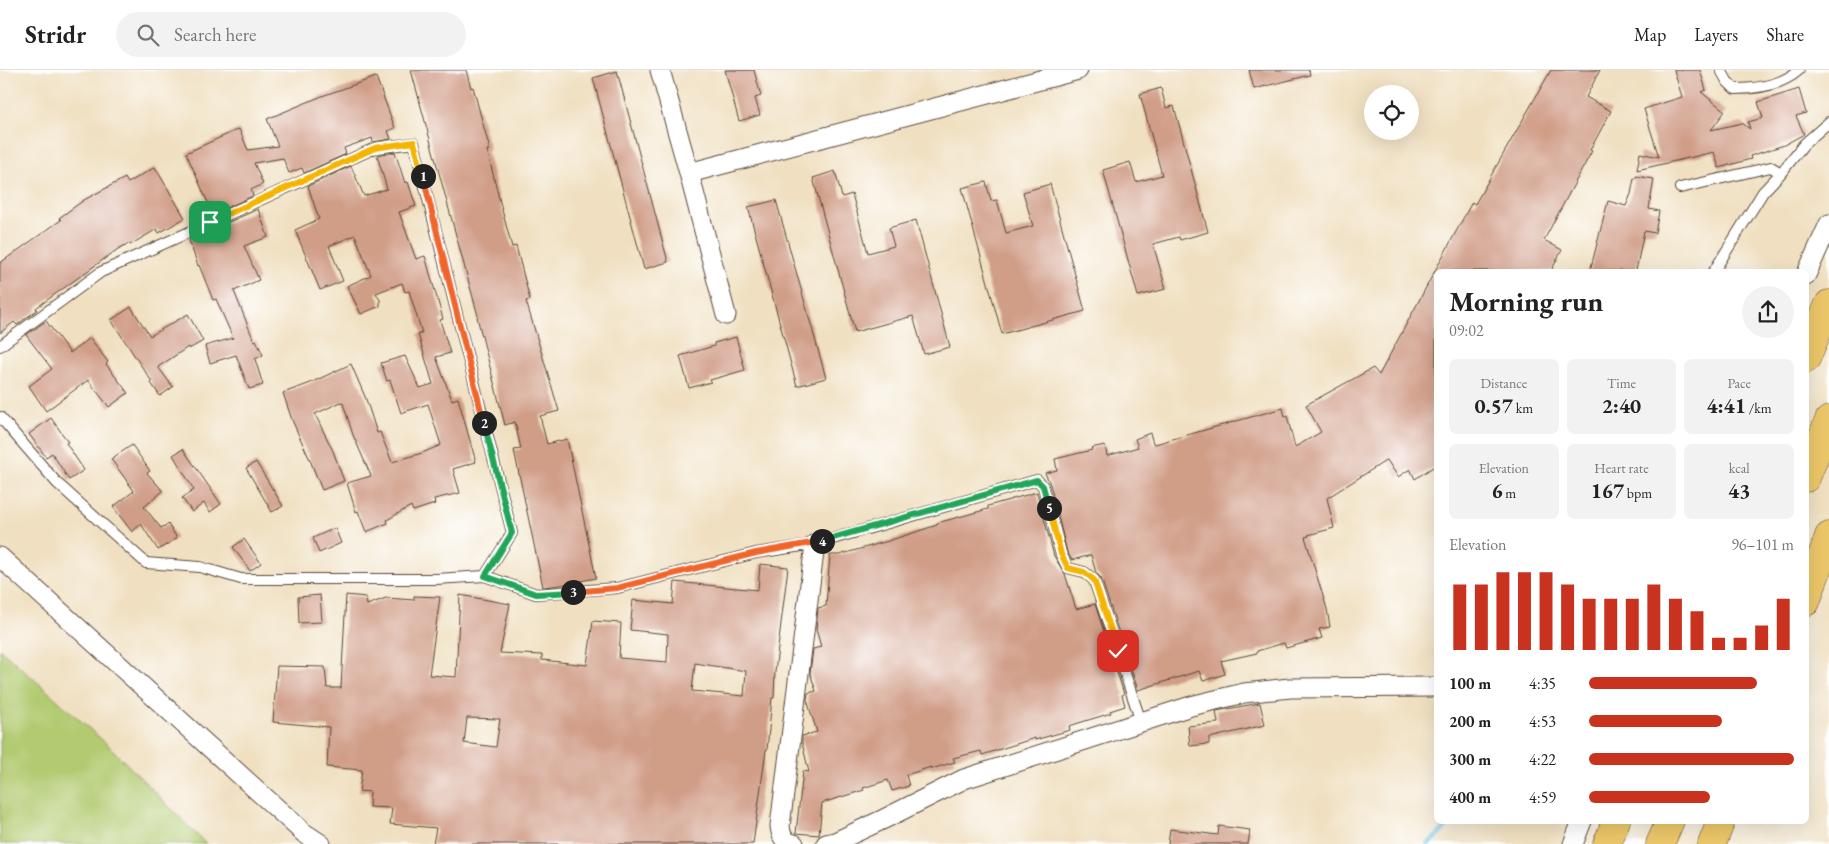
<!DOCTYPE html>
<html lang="en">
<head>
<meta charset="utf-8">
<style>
	:root { --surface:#fff; --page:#f2f2f2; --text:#222; --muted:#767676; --line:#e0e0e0; --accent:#c8321e }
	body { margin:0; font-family:"EB Garamond",serif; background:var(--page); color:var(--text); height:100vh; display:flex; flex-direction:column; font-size:19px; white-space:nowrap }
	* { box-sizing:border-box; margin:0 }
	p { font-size:16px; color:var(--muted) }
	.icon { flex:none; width:28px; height:28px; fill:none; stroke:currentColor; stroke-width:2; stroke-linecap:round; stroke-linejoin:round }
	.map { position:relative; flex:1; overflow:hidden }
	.panel { position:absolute; left:1434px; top:199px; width:375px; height:555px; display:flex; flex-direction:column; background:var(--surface); border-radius:8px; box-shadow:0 5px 20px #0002 }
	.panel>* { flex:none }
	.tools { position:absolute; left:1364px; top:15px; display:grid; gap:10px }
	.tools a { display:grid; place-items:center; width:55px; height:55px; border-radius:50%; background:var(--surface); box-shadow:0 5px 20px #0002; font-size:25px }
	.pin { position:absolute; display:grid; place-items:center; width:42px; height:42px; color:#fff; margin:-21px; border-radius:10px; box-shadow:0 2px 8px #0006 }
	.km { position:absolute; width:25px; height:25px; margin:-12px; border-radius:50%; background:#222; color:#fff; font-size:14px; line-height:25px; text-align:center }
	.round { display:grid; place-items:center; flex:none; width:52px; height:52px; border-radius:26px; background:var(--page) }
	.summary { display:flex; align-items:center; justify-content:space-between; height:85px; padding:0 15px }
	h1 { font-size:28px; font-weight:700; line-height:38px }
	.metrics { display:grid; grid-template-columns:repeat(3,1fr); gap:8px; height:85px; padding:5px 15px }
	.metrics div { display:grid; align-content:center; border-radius:8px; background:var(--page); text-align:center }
	.metrics b { font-size:21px; font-weight:700 }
	.metrics small { font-size:14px; font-weight:400 }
	.metrics p { font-size:14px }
	.chart { height:140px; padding:10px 15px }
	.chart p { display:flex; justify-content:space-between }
	.chart svg { width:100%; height:90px; margin-top:5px; stroke:var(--accent); stroke-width:6 }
	ul { padding:0 15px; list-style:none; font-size:16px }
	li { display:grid; grid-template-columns:80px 60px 1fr; align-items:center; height:38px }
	li i { height:12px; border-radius:6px; background:var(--accent) }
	header { display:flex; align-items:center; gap:30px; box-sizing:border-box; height:70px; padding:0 25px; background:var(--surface); border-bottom:1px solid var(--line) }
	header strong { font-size:24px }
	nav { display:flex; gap:28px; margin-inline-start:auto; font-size:18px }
	.search { width:350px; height:45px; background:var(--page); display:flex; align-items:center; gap:12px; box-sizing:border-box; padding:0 18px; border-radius:28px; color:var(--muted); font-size:19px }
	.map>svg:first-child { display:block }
	.green { fill:#b2cb71; stroke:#767a48 }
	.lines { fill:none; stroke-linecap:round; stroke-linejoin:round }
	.stream { stroke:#60bbde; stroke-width:5 }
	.building { fill:#d09d87; fill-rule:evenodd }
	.service-casing { stroke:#564536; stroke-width:12 }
	.minor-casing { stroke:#564536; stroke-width:21 }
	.trunk-casing { stroke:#564536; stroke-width:29 }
	.motorway-casing { stroke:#564536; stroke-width:29 }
	.service { stroke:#fff; stroke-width:10 }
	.minor { stroke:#fff; stroke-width:19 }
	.trunk { stroke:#ebc669; stroke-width:28 }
	.motorway { stroke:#ebc669; stroke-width:28 }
	.split-1-casing { stroke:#fff; stroke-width:10 }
	.split-2-casing { stroke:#fff; stroke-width:10 }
	.split-3-casing { stroke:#fff; stroke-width:10 }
	.split-4-casing { stroke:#fff; stroke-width:10 }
	.split-5-casing { stroke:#fff; stroke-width:10 }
	.split-6-casing { stroke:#fff; stroke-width:10 }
	.split-1 { stroke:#f5b400; stroke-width:6 }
	.split-2 { stroke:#f0652b; stroke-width:6 }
	.split-3 { stroke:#22a559; stroke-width:6 }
	.split-4 { stroke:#f0652b; stroke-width:6 }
	.split-5 { stroke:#22a559; stroke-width:6 }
	.split-6 { stroke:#f5b400; stroke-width:6 }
</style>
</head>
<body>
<header>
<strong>Stridr</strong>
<div class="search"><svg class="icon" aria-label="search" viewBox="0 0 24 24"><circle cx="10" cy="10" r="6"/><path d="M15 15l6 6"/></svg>Search here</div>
<nav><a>Map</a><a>Layers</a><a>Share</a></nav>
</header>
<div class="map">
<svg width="1829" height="774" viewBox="0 0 1829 774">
	<rect width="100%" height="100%" fill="#fff"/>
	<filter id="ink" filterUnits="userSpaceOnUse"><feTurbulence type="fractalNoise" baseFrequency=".02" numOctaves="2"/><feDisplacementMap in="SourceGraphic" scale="10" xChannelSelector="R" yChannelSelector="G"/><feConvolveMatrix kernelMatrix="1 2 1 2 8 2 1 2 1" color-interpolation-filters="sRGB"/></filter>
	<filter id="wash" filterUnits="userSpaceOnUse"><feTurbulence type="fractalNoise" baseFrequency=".0096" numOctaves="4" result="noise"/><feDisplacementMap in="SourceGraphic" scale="20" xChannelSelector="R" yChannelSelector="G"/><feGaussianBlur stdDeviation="1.12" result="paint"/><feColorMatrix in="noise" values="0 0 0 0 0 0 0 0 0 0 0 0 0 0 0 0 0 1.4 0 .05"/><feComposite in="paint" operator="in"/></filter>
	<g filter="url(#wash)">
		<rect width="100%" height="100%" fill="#f0e0c1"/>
		<path class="green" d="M0,579L109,676L206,774H0Z"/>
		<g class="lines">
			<path class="stream" d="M1428,774L1453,751"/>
		</g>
		<g id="blocks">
			<path class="building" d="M411,0H466L471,18L473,17L490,80H487L502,140L512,177L516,176L530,230L526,231L559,341L540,346L547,374L567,369L596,508L560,515L543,517L514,380L521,379L515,352L505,355L477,247L478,246Z
				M725,0H754L761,26L755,28L760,45L739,51Z
				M1249,0H1309L1310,5L1254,19Z
				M1551,0H1600L1586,27L1611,41L1590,80L1592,81L1544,170L1562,180L1551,201H1436V395L1415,409L1410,399L1398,407L1387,390L1327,428L1334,458L1308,465L1309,466L1305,467L1327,539L1330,557L1319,559L1322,568L1286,578L1284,573L1257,581V583L1221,591L1225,604L1203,611L1199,601L1138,620L1101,508L1096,503L1091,485L1072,490L1067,482L1050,414L1045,403L1057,400L1055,389L1092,380L1091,378L1105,375L1107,386L1138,377L1135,369L1150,363L1153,373L1155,374L1283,338L1285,347L1287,346L1295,377L1321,362L1306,335L1373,298L1379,305L1472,132L1475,134Z
				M1674,0H1700L1706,20L1701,22L1725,41L1711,60L1742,53L1750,59L1748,52L1763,48L1758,32L1799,19L1806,43L1796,46L1804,64L1784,75L1750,86L1751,89L1719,98L1714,82L1637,100L1640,83L1659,87L1644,39L1682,27Z
				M617,1L668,192L644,199L593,8Z
				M376,7L395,58L388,61L391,69L373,72L372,68L344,78L346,84L304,103L302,98L289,103L283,88L254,93L263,114L251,120L253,126L213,144L186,83L239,59L248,80L278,76L267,49L322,26Z
				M1161,18L1166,38L1174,36L1208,162L1180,170L1179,167L1153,174L1166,219L1138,226L1103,100L1130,92L1136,112L1162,105L1140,24Z
				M395,82L405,113L408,112L416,136L399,142L416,189L425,186L443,249L440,250L450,283L436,287L452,330L458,328L476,392L453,399L460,423L434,429L435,434L413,441L411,436L387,450L388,453L366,462L358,441L356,442L347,413L371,406L353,365L343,333L341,332L315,344L333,381L344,411L322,420L310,390L292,350L283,323L308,314L351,294L366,329L377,363L380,362L392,392L422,383L441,375L428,334L401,343L390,310L387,311L381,293L405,286L420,318L433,314L418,264L422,263L409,221L405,222L402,213L376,223L380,230V236L361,244L347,216L371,205L355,165L329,176L343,211L320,220L295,160L319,149L308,116L351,96L364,126L387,119L377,85Z
				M155,97L185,148L159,163L157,159L130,175L129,173L118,179L36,238L37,240L17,255L14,252L0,263V193L61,150L59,148L84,130L125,108L128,113Z
				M835,101L842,127L852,124L868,183L894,176L889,158L916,150L950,277L924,284L913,246L855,262L813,108Z
				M1636,106L1654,109L1649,139L1659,141L1655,163L1644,161L1636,201H1590L1608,131L1626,136L1631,124L1634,108L1636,109Z
				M986,112L991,131L997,130L1006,163L1033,156L1023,122L1050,114L1085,241L1002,264L962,118Z
				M776,130L826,308L797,316L748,137Z
				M258,139L268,167L244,176L259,210L234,221L254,271L256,270L263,285L255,289L263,315L249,319L236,285L210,293L205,276L233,268L216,229L213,230L199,195L198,196L189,170Z
				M131,237L150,266L188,244L203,271L189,279L188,277L158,297L173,317L160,326L151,313L152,312L111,250Z
				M46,251L70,283L90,268L108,292L106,294L128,323L109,337L88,310L46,341L29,316L52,299L26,265Z
				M736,267L745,300L710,310L711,312L689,318L680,286L714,276V273Z
				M51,348L68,372L66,373L84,400L69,410L52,383L46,387L29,364Z
				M132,375L150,401L147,403L163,421L144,437L161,458L168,454L177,468L158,480L141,454L132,462L113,437L134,421L111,389Z
				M183,379L221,434L210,442L204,433L192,442L182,428L194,420L173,385Z
				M256,392L283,436L272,442L246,398Z
				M1037,422L1054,486L1065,504L1076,539L1095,534L1124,624L1122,625L1125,636L1110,641L1111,643L1069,656L1070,660L1035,670V668L982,685L981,681L953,688L955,692L931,699V697L906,705L909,716L892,721L888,710L863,718L864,720L822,733L819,765L796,763L803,701L809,702L802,673V666L817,662L807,630L808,623L816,621L810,603L813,579L821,577L816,559L818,538L826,536L830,485H839L888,471L937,455V453L988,439V436Z
				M335,458L341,473L319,483L313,468Z
				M244,469L261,493L250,501L233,477Z
				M760,494L788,497L775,602L774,628H772L767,680H766L753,774H433L436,758L390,754L392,738L369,737L370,722L359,721L362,700L327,697L329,657L273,652L277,596L325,597L327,618H341L346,525L366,527L367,535L386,528L414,530V526L440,527L429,605L456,607L460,525L510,534L500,583L542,585V590L587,595L593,551L621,553L619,588L667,592L668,564L630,560L633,530L673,534L675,512L758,520ZM695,593L746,601L744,626L692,621ZM467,648L500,649L496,677L464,673Z
				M320,525L322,552L299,553L298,527Z
				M1260,633L1265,655L1209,668V674L1190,676L1188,656L1218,653L1216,641Z
				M1219,756L1250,760L1248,774H1168L1170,759L1218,765Z"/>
		</g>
	</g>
	<g filter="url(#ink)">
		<use href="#blocks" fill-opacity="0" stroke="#564536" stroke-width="1"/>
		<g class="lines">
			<g class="service-casing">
				<path id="service" d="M1721,0L1727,11L1735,19C1757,19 1782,15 1799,0
					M1680,118L1771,97L1781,103
					M1714,201L1763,122L1781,103L1804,74L1829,52
					M0,276L101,202L375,78L414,73L512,463L485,506
					M0,347L57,413L146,493L200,497L241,509H436L485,506L536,524L617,518L756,483L815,474L1037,410L1043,416L1061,484L1068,498L1084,502L1094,510L1141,652"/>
			</g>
			<g class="minor-casing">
				<path id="minor" d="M660,0L689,103L1078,0
					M689,103L726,245
					M1806,205L1829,154
					M0,487L304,763L321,774
					M794,774C783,772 781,765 780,756L815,474
					M826,774L835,772L884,749L964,709L1191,636L1244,623L1290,618L1436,617
					M1573,774L1582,751"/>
			</g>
			<g class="trunk-casing">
				<path id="trunk" d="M1806,532L1829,466
					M1712,774L1721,751"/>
			</g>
			<g class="motorway-casing">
				<path id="motorway" d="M1806,289L1829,234
					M1806,408L1829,350
					M1607,774L1616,751
					M1660,774L1670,751"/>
			</g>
			<use href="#service" class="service"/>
			<use href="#minor" class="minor"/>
			<use href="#trunk" class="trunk"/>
			<use href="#motorway" class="motorway"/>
		</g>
	</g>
	<g class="lines" filter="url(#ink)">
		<g class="split-1-casing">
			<path id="split-1" d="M210,152L375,78L414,72L423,106"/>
		</g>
		<g class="split-2-casing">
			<path id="split-2" d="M423,106L484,353"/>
		</g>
		<g class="split-3-casing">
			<path id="split-3" d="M484,353L512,463L485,506L536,524L573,522"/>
		</g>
		<g class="split-4-casing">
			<path id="split-4" d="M573,522L617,518L756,483L822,471"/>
		</g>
		<g class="split-5-casing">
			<path id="split-5" d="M822,471L1037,410L1043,416L1049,438"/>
		</g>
		<g class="split-6-casing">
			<path id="split-6" d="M1049,438L1061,484L1068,498L1084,502L1094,510L1118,581"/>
		</g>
		<use href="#split-1" class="split-1"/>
		<use href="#split-2" class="split-2"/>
		<use href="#split-3" class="split-3"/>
		<use href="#split-4" class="split-4"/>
		<use href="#split-5" class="split-5"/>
		<use href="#split-6" class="split-6"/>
	</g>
</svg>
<div class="tools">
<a><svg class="icon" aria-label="locate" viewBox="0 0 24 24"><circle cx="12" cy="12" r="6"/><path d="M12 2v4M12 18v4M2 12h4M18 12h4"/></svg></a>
</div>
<div class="pin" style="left:210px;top:152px;background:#1e9e55"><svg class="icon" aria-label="arrive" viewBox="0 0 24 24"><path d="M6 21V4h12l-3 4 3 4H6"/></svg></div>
<div class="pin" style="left:1118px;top:581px;background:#d93025"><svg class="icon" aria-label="check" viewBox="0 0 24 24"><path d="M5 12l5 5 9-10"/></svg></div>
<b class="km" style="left:423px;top:106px">1</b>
<b class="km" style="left:484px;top:353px">2</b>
<b class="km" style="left:573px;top:522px">3</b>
<b class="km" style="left:822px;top:471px">4</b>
<b class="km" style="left:1049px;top:438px">5</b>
<section class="panel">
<div class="summary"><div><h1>Morning run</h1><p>09:02</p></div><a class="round"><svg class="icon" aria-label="share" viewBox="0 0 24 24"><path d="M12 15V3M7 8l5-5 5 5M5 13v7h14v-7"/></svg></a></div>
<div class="metrics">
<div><p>Distance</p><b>0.57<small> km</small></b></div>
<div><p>Time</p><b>2:40</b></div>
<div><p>Pace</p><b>4:41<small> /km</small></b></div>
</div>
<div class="metrics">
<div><p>Elevation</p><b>6<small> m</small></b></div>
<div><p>Heart rate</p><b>167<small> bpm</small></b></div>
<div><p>kcal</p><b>43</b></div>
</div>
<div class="chart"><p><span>Elevation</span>96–101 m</p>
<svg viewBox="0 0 160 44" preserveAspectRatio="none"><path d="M5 44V12M15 44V12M25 44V6M35 44V6M45 44V6M55 44V12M65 44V19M75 44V19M85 44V19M95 44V12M105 44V19M115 44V25M125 44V38M135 44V38M145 44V32M155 44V19"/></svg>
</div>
<ul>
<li><b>100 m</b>4:35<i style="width:82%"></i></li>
<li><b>200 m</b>4:53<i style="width:65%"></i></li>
<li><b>300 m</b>4:22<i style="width:100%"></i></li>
<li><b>400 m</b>4:59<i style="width:59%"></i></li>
</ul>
</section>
</div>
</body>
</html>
